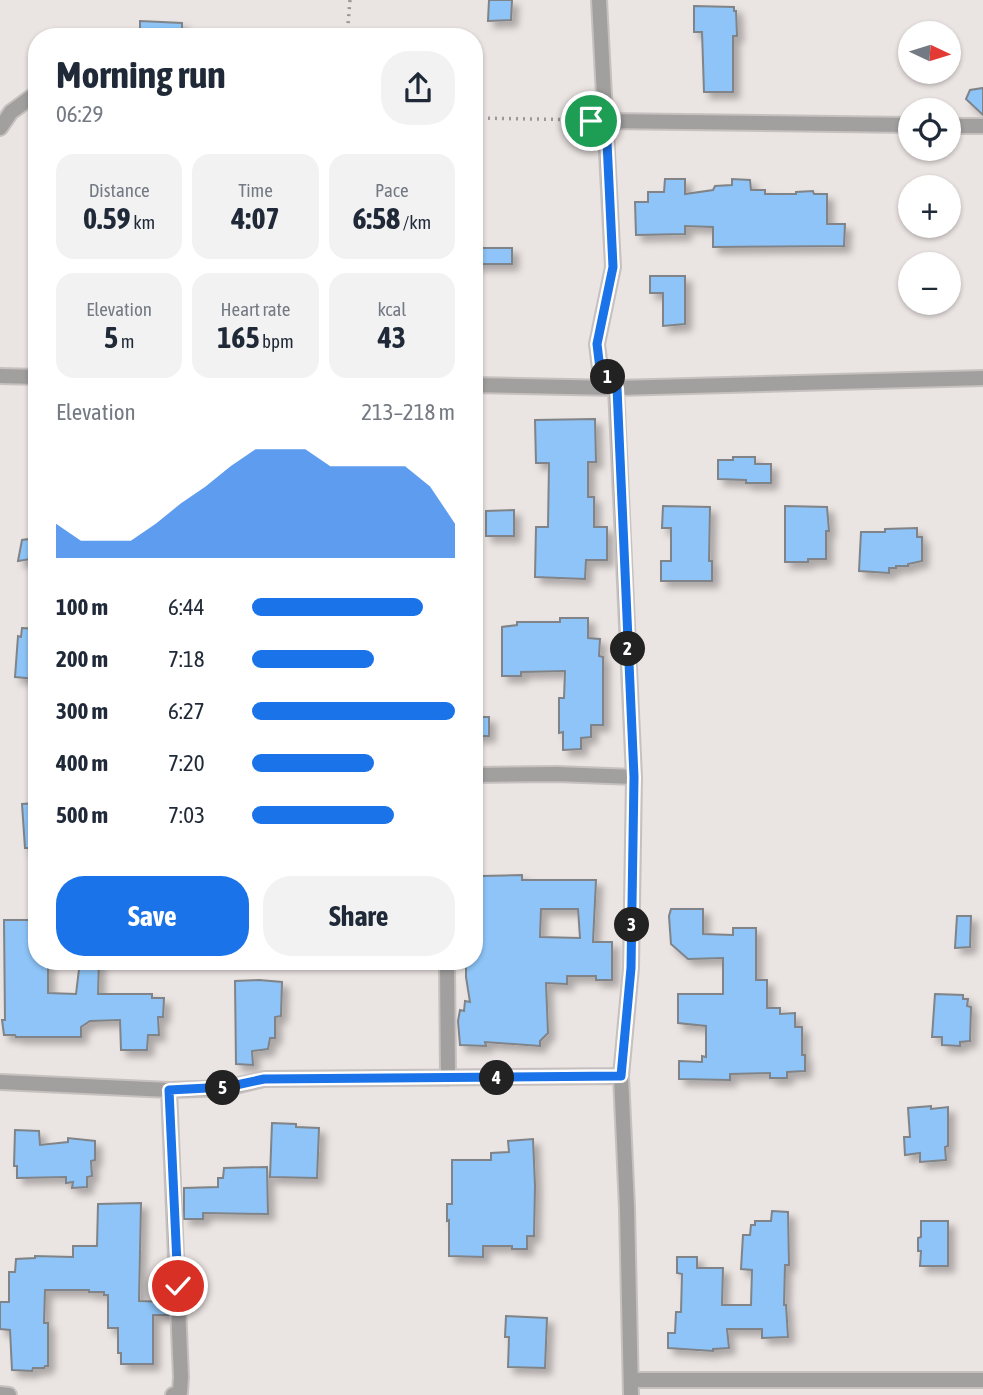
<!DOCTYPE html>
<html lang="en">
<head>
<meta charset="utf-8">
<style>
	:root { --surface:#fff; --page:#f2f2f3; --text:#1f2937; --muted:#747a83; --accent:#1a73e8 }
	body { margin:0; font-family:"Asap Condensed",sans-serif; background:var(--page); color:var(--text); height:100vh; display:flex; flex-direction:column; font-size:26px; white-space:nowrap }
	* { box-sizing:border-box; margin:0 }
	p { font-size:23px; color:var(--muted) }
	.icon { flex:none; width:38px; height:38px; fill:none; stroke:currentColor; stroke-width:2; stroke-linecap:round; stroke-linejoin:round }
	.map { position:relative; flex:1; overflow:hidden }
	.panel { position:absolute; left:28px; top:28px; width:455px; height:942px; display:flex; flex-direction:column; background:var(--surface); border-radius:28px; box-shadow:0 2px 5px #0004 }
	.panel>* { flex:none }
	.needle { width:46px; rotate:94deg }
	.fabs { position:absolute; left:898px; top:21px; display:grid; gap:14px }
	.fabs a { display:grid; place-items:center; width:63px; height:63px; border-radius:50%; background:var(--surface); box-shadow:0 2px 5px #0004; font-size:35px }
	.pin { position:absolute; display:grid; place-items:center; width:60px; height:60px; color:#fff; margin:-30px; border:4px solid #fff; border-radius:50%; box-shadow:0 2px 7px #0007 }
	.km { position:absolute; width:35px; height:35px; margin:-18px; border-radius:50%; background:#222; color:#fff; font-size:19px; line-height:35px; text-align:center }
	.round { display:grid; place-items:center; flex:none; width:74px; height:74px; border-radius:28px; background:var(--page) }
	.summary { display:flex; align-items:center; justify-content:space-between; height:119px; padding:0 28px }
	h1 { font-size:38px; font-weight:700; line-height:52px }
	.figures { display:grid; grid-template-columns:repeat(3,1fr); gap:10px; height:119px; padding:7px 28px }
	.figures div { display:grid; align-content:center; border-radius:18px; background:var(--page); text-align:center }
	.figures b { font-size:30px; font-weight:700 }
	.figures small { font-size:19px; font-weight:400 }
	.figures p { font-size:19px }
	.chart { height:196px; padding:14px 28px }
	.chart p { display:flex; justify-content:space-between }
	.chart svg { width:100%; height:126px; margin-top:7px; fill:var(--accent); opacity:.7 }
	.action { display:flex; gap:14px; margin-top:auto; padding:14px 28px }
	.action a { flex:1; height:80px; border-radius:28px; background:var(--accent); color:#fff; font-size:28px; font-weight:700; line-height:80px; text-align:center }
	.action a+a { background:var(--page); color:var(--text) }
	ul { padding:0 28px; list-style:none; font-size:23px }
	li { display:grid; grid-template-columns:112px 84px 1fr; align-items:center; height:52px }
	li i { height:18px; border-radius:9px; background:var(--accent) }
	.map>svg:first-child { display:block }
	.building { fill:#8ec4f7; stroke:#808488; stroke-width:2; fill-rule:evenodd; filter:url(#shadow) }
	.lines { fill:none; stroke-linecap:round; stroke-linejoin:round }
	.minor-casing { stroke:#c6c1bf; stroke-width:18 }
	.path { stroke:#9b9796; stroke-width:3.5; stroke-dasharray:2 5; stroke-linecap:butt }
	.minor { stroke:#a29f9f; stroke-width:14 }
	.route-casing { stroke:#fff; stroke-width:14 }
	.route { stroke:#1a73e8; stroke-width:9 }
</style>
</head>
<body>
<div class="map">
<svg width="983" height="1395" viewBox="0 0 983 1395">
	<defs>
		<filter id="shadow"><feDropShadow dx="6" dy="6" stdDeviation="3.5" flood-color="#0004"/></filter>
	</defs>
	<rect width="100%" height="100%" fill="#eae4e2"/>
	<path class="building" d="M489,0H512L511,20L488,21Z
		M694,6L734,7V11H736L737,36H733V92H704L702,32H694Z
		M140,21L182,23V37H140Z
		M983,88V115L966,99L970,90Z
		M665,179H685V194L713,190L715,186L732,185V179L750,180L751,190H765V194H796V192L813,191L814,194H827V224H845L844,246L713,247V227L685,226V234L636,235L635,202H648V192H664Z
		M474,248H512V264H474Z
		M650,276H685V324L663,326V293H650Z
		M595,419L596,462H588V497H594V527H607V560H586L585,579L535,577L536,527H548L549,463H536L535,420Z
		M733,457H755V464H771V483H746V480L718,479V460H733Z
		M663,506L710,507L709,561H712V581H661V561H671V528H662Z
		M785,506L827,507L829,531H826V559H808V562H785Z
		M514,510V536H486V511Z
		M917,528V537H922V561L908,564V566H896V568H889V573L859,571L861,532H885V529Z
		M37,538V558L18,561L22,540Z
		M560,618H588V638L600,639L599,656L603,657V725H591V737L581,738V749L563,750V732L559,733V698H564L565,671L521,672V676H502V627L517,625V622H560Z
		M22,628L37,629V679L15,677L18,636L21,637Z
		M474,717H489V736H474Z
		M37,803V848H25L22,804Z
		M522,875V880H596L593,942H612V980H596V976H567V984L546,983L548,1033L540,1041V1046L485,1042L486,1046L460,1045L458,1021L460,1010L464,1011L465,1001L470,1002L466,977V961H474V878H482V876ZM541,909H578L580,938L540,937Z
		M671,909H703V934L733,935V928H756V980H767V1008H780V1014L795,1013V1027H802V1055H805V1071L787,1072V1078H770V1073L730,1074V1080L679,1079V1061L702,1062V1056L706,1057V1026L678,1023V994H723V958L688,959L671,944L669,916Z
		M957,916H971L970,947L955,948Z
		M4,920H37V961H48V993L76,994L80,961H99L98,994H152V998H164L163,1017H158L159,1035H148L147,1050H121L120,1020L90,1021L81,1027V1037H16L15,1035H4L2,1020H5Z
		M259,980L282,982L281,1016L275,1017V1038H270L268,1049L252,1051L253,1065L236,1064L235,981Z
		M935,994L963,995V999H968L967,1006L971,1007L970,1041L960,1042V1046L942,1045V1037H932Z
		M931,1106V1109L948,1107V1146L945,1147L946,1160L920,1162V1153L905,1155L904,1137H910L908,1108Z
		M272,1123L296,1124V1127L319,1128L317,1178L270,1177Z
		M15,1130L39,1131L40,1145L68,1142V1138L95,1141V1160L91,1161L92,1176L87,1177V1187L72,1188L73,1182L66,1183V1177L17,1178V1166H14Z
		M533,1139L535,1186L534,1236H527V1249H512V1246H483V1257L449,1256V1220L447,1221V1204H452V1160H491V1153L509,1152L508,1141Z
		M267,1167L268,1214L203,1213V1219H184V1188L218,1187V1178H223L224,1168Z
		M141,1203L139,1301L168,1302L169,1315H153V1364H121V1353H118V1328H108V1295H104V1292H89V1290H45L44,1323H48V1366H45L44,1368H33L32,1371L12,1370L10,1330L0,1329V1302H9V1272H15L16,1259L35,1258V1256L73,1257V1246H97L98,1204Z
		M772,1211L788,1212L789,1265H785L784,1305H786L788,1337L762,1338V1329H727L729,1348L713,1349V1351L668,1348V1333H675L676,1312H681L682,1274L677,1273V1257H697V1268H723L722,1305H751L752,1270L741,1269L743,1235H750L751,1225H755V1221H771Z
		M921,1221H948V1266H920L921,1251H918V1238L921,1237Z
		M506,1316L547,1318L545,1368L508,1367L509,1337H505Z"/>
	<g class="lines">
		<g class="minor-casing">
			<path id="minor" d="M599,0L613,267L597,344L600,369L616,388L634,777L631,968L621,1076L627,1208L631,1395
				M606,121L910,125
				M948,126H983
				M0,128L11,112L37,93
				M0,376L37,377
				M474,385L616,388L983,378
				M474,775L557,774L634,777
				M447,961L448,1078
				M0,1082L169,1090L227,1088L264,1079L621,1076
				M169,1090L181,1377L180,1392L173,1395
				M631,1380H983
				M0,1394L9,1395"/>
		</g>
		<path class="path" d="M347,37L350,0
			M474,118L590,120"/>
		<use href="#minor" class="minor"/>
	</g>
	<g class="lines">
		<g class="route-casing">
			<path id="route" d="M178,1286L169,1090L227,1087L264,1079L621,1076L631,968L634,777L617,388L600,369L597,344L613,267L606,121H591"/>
		</g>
		<use href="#route" class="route"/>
	</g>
</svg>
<div class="fabs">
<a><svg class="needle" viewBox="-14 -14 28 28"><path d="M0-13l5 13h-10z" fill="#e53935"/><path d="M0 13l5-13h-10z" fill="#747a83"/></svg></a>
<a><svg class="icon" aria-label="locate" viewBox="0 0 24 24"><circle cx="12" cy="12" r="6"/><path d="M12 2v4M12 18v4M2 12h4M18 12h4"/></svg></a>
<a>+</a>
<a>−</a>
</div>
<div class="pin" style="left:591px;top:121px;background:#1e9e55"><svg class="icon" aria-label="arrive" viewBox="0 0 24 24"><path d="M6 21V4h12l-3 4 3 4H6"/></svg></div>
<div class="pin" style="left:178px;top:1286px;background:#d93025"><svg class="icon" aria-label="check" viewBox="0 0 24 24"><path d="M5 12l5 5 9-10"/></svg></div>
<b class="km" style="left:608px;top:377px">1</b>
<b class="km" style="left:628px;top:649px">2</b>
<b class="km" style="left:632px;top:925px">3</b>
<b class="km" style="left:497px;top:1078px">4</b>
<b class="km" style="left:223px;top:1088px">5</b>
<section class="panel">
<div class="summary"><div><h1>Morning run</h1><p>06:29</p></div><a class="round"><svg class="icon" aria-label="share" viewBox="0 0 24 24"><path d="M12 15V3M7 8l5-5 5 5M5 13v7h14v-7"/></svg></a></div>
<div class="figures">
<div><p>Distance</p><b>0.59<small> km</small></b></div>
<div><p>Time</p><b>4:07</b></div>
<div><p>Pace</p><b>6:58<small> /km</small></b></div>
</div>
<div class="figures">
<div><p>Elevation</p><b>5<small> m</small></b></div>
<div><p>Heart rate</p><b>165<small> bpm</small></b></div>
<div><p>kcal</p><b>43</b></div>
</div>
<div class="chart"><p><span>Elevation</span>213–218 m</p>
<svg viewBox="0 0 160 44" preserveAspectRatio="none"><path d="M0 44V32L10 38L20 38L30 38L40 32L50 25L60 19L70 12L80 6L90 6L100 6L110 12L120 12L130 12L140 12L150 19L160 32V44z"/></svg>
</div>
<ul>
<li><b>100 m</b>6:44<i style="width:84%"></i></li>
<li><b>200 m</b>7:18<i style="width:60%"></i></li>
<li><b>300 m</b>6:27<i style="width:100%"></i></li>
<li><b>400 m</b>7:20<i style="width:60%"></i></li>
<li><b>500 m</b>7:03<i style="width:70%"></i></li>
</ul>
<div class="action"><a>Save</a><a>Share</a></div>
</section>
</div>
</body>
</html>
